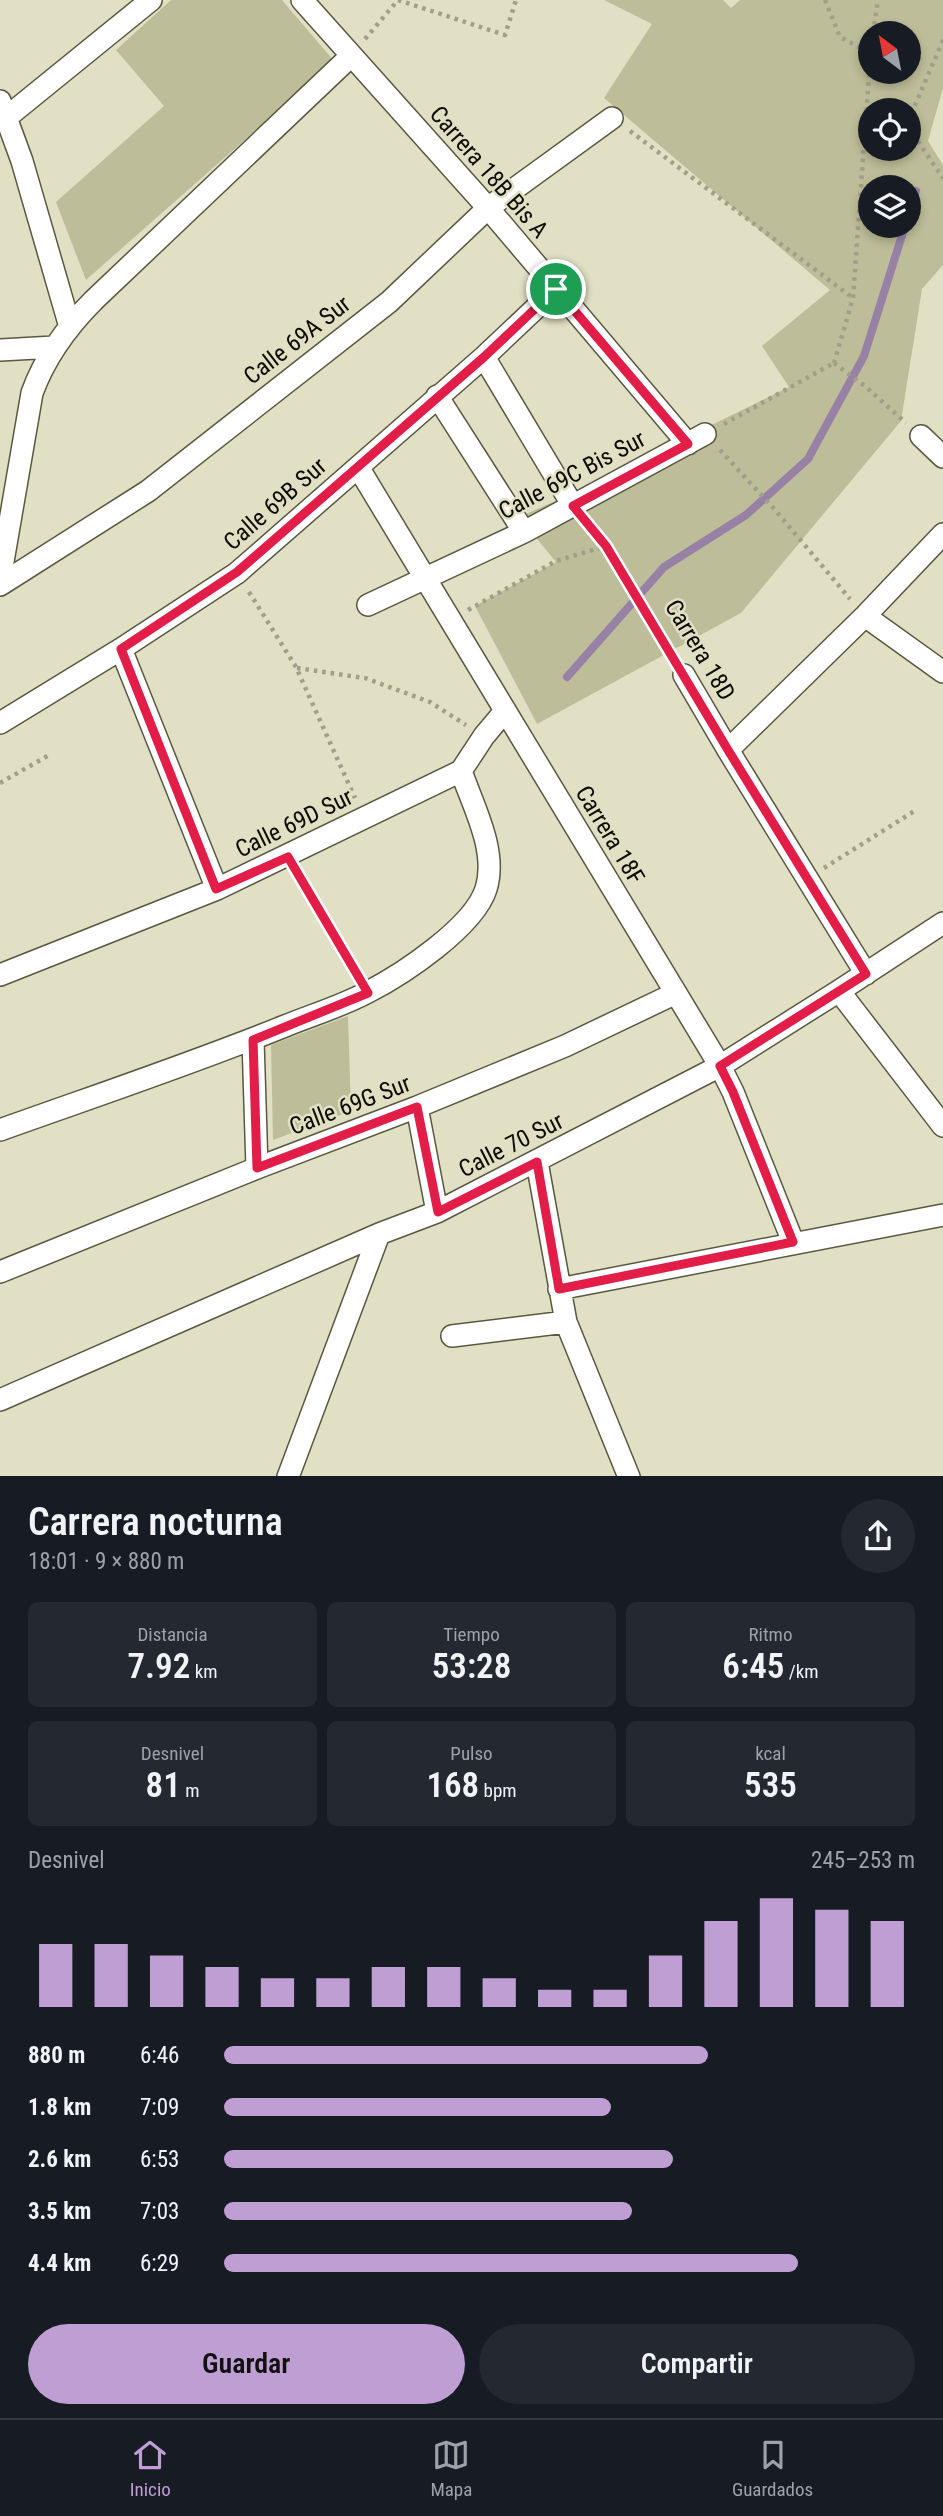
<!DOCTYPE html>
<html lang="es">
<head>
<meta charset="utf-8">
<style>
	:root { --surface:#171b24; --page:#242831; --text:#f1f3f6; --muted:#9ea1a6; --line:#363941; --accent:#be9ed3 }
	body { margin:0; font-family:"Roboto Condensed",sans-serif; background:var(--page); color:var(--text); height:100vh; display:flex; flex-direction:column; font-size:26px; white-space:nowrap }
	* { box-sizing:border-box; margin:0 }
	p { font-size:23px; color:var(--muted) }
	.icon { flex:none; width:38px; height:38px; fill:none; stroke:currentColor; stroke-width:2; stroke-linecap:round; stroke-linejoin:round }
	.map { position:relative; height:1476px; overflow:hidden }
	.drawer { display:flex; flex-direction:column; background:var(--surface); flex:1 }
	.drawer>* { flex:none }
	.needle { width:46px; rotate:328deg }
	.controls { position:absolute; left:858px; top:21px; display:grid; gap:14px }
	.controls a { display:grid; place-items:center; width:63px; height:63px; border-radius:50%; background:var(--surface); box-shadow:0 4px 10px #0003; font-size:35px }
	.pin { position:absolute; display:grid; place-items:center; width:60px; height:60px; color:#fff; margin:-30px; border:4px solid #fff; border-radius:50%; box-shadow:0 2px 7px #0007 }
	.round { display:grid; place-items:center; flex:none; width:74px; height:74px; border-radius:37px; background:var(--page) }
	.summary { display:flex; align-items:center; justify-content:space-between; height:119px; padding:0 28px }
	h1 { font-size:38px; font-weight:600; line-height:52px }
	.stats { display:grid; grid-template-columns:repeat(3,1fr); gap:10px; height:119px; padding:7px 28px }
	.stats div { display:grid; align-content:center; border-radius:10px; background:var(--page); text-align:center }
	.stats b { font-size:35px; font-weight:600 }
	.stats small { font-size:19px; font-weight:400 }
	.stats p { font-size:19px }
	.chart { height:196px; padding:14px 28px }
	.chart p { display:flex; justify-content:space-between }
	.chart svg { width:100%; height:126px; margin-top:7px; stroke:var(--accent); stroke-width:6 }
	.action { display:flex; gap:14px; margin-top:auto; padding:14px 28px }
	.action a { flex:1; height:80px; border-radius:42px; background:var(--accent); color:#111; font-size:28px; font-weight:600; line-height:80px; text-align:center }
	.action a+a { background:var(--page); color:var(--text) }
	ul { padding:0 28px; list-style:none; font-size:23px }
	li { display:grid; grid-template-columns:112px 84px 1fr; align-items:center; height:52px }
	li i { height:18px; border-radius:9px; background:var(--accent) }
	.menu { display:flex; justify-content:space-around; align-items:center; height:98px; border-top:2px solid var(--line); background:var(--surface); font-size:19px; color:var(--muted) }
	.menu a { display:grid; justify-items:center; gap:4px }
	.menu .current { color:var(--accent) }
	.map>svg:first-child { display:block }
	.green { fill:#bebd99; fill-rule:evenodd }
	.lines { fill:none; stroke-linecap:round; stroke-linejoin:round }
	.stream { stroke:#9782a6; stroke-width:8 }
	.street-casing { stroke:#595840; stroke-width:24 }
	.path { stroke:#a09f89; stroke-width:4.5; stroke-dasharray:3.5 5; stroke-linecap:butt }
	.street { stroke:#fff; stroke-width:21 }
	.route-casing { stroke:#fff; stroke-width:14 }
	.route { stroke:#e11d48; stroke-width:9 }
	.labels { text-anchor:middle; stroke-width:5; stroke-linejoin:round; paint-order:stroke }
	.street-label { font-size:24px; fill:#0d0c04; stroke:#e1e0c4 }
</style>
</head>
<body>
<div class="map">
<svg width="943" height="1477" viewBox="0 0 943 1477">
	<rect width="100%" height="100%" fill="#e1e0c4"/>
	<path class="green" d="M171,0H282L334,61L86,280L56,202L164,106L116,50Z
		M604,0H723L731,8L740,0H943V88L928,141L943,165V265L922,289L901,421L741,613L537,724L475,606L556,562L519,517L569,495L789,387L762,346L830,290L604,98L652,24ZM870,33H908V72H870ZM870,110H908V149H870ZM870,187H908V226H870Z
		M348,1016L351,1111L273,1140L271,1045Z"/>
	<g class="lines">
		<path class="stream" d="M908,215L916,191
			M567,677L664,567L746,515L808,459L864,356L905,226"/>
		<g class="street-casing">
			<path id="street" d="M302,0L488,208L688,444
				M0,101L22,161L70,327
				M7,117L151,0
				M0,350L54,347
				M484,357L573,506
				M437,396L524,532
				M921,436L943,457
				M358,467L720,1066L733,1092L793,1242
				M0,579L32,393C45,357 67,327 94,300L351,56
				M0,585L148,491L389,302L488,208L612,118
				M368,605L524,532L705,434
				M865,616L943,672
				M121,649L217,889
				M684,675L728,750L866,974
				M0,723L121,649L237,573L484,357L556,289
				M728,750L865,616L943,534
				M0,975L217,889L461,771L484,736L505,711
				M839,991L943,1126
				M253,1040L257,1168
				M417,1107L437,1212
				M0,1130C95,1096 191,1064 285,1026C312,1015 342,1006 368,992C403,974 474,927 486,889C498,851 473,806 461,771
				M537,1162L566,1322L629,1477
				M0,1272L257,1168L417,1107L565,1046L676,993
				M559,1289L943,1215
				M452,1336L566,1322
				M0,1400L379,1234L437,1212L720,1066L839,991L943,923
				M288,1477L379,1234"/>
		</g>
		<path class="path" d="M398,0L505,35L516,0
			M825,0L840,37L870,53
			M873,33L878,0
			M365,39L398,0
			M943,40L910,117V130L943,178
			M630,131L853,298
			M834,363L853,298L870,61
			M834,363L866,387L906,423
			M724,424L834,363
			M720,450L776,511L850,599
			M587,523L606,546L673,656
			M249,592L296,667L355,798
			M468,610L556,561L606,546
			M297,668L365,678L430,702L466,725
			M0,783L51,754
			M824,868L916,810
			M297,873L357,974"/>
		<use href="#street" class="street"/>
	</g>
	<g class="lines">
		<g class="route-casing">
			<path id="route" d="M556,289L688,444L573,506L606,546L728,750L866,974L720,1066L733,1092L793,1242L559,1289L537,1162L438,1212L417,1107L257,1168L253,1040L368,993L288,857L216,889L121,649L237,572L484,357Z"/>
		</g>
		<use href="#route" class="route"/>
	</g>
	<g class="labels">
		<g class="street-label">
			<text transform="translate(489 172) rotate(49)" y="8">Carrera 18B Bis A</text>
			<text transform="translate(297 340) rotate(-38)" y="8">Calle 69A Sur</text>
			<text transform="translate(572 475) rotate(-28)" y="8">Calle 69C Bis Sur</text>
			<text transform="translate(275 504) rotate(-41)" y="8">Calle 69B Sur</text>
			<text transform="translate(700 650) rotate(59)" y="8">Carrera 18D</text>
			<text transform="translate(294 823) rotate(-26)" y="8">Calle 69D Sur</text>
			<text transform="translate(610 835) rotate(59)" y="8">Carrera 18F</text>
			<text transform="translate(350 1105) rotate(-21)" y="8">Calle 69G Sur</text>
			<text transform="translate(511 1145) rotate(-27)" y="8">Calle 70 Sur</text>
		</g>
	</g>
</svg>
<div class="controls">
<a><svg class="needle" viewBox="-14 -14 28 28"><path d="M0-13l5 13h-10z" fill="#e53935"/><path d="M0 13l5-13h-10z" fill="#9ea1a6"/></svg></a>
<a><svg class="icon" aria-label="locate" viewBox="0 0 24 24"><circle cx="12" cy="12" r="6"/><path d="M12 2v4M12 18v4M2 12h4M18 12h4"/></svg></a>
<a><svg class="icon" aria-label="layers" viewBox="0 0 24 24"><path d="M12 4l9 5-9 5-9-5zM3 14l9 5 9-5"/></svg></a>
</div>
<div class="pin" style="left:556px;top:289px;background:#1e9e55"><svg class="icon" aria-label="arrive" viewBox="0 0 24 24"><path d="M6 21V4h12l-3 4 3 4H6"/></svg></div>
</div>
<section class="drawer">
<div class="summary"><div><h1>Carrera nocturna</h1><p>18:01 · 9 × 880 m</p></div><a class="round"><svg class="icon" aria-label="share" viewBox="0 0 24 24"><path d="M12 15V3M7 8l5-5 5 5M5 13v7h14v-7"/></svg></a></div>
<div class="stats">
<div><p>Distancia</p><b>7.92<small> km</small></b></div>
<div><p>Tiempo</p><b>53:28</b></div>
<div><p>Ritmo</p><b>6:45<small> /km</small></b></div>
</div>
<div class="stats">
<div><p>Desnivel</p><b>81<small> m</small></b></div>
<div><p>Pulso</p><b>168<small> bpm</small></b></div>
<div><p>kcal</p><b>535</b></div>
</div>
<div class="chart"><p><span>Desnivel</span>245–253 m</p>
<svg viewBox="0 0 160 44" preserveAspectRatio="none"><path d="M5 44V22M15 44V22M25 44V26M35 44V30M45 44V34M55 44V34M65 44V30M75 44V30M85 44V34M95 44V38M105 44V38M115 44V26M125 44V14M135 44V6M145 44V10M155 44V14"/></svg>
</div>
<ul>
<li><b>880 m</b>6:46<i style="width:70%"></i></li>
<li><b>1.8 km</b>7:09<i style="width:56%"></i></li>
<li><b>2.6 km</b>6:53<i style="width:65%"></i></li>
<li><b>3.5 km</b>7:03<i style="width:59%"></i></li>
<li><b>4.4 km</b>6:29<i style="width:83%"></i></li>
</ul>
<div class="action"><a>Guardar</a><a>Compartir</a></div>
</section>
<nav class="menu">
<a class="current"><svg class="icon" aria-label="home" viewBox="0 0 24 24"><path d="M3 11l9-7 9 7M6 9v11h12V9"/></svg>Inicio</a>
<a><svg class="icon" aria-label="map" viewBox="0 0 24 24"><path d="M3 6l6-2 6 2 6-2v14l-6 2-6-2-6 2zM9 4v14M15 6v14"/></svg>Mapa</a>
<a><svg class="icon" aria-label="saved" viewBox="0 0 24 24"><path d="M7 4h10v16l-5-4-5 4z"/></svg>Guardados</a>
</nav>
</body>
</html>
